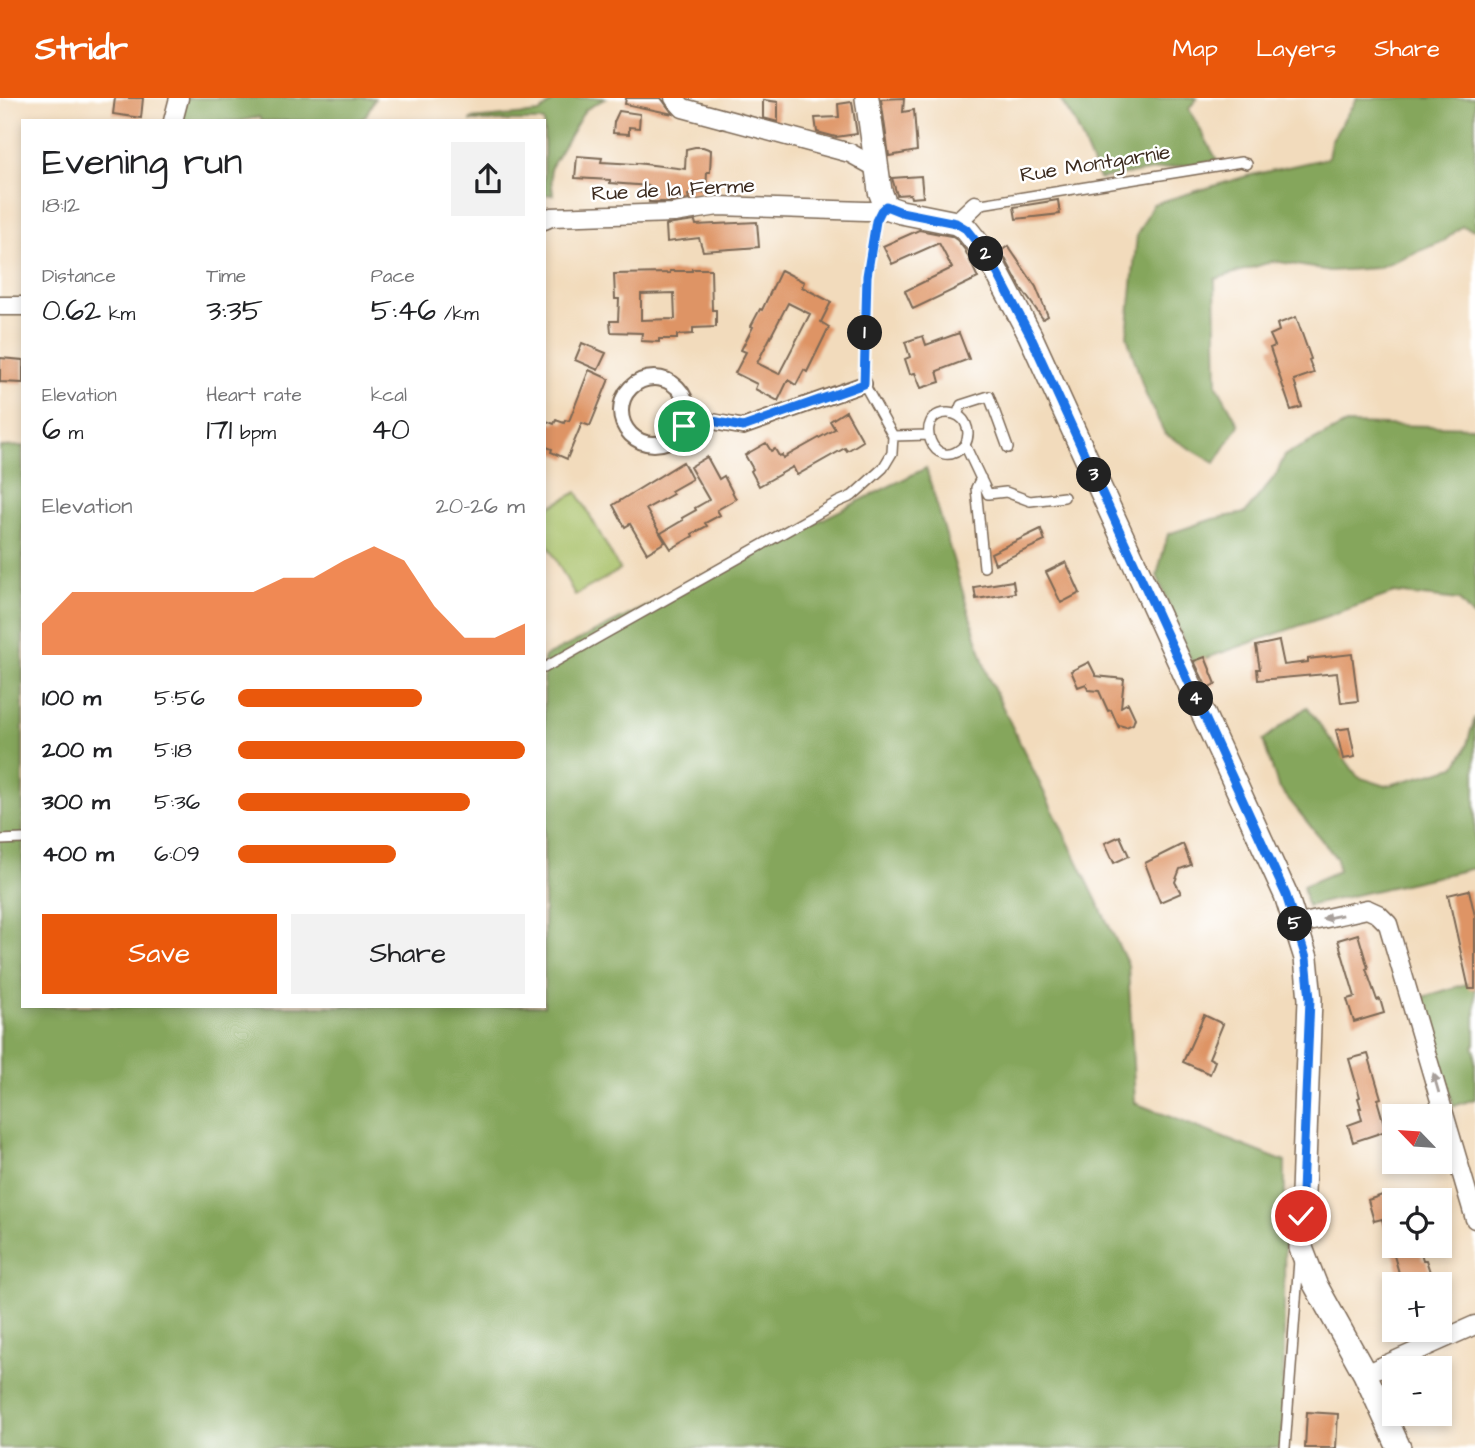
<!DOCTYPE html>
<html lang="en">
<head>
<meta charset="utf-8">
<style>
	:root { --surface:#fff; --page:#f2f2f2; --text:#202124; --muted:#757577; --accent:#ea580c }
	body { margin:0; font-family:"Architects Daughter",sans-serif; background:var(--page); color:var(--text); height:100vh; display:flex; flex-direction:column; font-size:26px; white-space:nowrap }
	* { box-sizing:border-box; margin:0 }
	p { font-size:23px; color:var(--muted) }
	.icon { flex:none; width:38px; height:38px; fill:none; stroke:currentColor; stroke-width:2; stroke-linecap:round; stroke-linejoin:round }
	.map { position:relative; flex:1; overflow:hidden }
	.details { position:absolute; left:21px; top:21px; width:525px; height:889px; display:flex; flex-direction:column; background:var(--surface); border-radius:0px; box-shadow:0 4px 10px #0003 }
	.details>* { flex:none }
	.needle { width:46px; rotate:295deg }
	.controls { position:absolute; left:1382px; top:1006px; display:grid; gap:14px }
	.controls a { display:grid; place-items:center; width:70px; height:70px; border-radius:0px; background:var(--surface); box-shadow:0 4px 10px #0003; font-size:35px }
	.pin { position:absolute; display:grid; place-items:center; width:60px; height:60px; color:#fff; margin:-30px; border:4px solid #fff; border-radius:50%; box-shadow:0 2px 7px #0007 }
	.km { position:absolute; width:35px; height:35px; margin:-18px; border-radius:50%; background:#222; color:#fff; font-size:19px; line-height:35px; text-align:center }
	.round { display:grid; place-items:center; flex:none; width:74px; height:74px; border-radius:0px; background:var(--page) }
	.headline { display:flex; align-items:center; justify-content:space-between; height:119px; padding:0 21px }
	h1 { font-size:38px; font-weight:600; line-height:52px }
	.figures { display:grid; grid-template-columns:repeat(3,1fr); gap:10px; height:119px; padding:7px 21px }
	.figures div { display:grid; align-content:center }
	.figures b { font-size:30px; font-weight:600 }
	.figures small { font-size:19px; font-weight:400 }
	.figures p { font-size:19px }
	.chart { height:196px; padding:14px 21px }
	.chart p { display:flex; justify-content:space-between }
	.chart svg { width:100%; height:126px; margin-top:7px; fill:var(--accent); opacity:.7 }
	.action { display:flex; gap:14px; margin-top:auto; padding:14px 21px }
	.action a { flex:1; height:80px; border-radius:0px; background:var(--accent); color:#fff; font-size:28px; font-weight:600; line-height:80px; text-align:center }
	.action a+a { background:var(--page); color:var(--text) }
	ul { padding:0 21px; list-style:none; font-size:23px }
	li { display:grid; grid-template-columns:112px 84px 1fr; align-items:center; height:52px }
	li i { height:18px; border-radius:9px; background:var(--accent) }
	header { display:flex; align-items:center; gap:42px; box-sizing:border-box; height:98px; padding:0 35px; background:var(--accent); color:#fff }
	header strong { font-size:33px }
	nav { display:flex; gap:38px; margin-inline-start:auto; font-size:24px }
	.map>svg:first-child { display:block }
	.green { fill:#a7c066; stroke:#717542; stroke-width:2 }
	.forest { fill:#85a65b; stroke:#60683c; stroke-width:2 }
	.building { fill:#de9465; fill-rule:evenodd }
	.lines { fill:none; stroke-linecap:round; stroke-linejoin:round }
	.service-casing { stroke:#7b6855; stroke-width:12 }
	.pedestrian-casing { stroke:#7b6855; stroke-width:18 }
	.minor-casing { stroke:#7b6855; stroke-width:21 }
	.tertiary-casing { stroke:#7b6855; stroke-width:26 }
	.service { stroke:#fff; stroke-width:9 }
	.pedestrian { stroke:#fff; stroke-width:14 }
	.minor { stroke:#fff; stroke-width:18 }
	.tertiary { stroke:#fff; stroke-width:23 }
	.oneway { fill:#a79f9a }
	.route-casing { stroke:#fff; stroke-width:14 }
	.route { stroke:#1a73e8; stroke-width:9 }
	.labels { text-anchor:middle; stroke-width:5; stroke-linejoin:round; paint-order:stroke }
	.street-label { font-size:21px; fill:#3b2a1e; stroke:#fff }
</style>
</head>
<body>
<header>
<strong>Stridr</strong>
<nav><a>Map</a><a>Layers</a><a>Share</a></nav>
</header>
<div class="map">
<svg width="1475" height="1350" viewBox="0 0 1475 1350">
	<rect width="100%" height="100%" fill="#fff"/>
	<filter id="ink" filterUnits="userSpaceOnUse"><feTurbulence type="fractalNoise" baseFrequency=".0143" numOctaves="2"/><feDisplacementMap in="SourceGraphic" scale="14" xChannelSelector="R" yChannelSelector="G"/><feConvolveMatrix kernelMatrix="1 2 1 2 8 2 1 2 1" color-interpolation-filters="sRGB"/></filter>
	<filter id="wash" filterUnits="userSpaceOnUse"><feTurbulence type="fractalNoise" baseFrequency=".00686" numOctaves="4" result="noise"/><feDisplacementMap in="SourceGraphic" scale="28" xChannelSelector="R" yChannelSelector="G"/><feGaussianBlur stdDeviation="1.57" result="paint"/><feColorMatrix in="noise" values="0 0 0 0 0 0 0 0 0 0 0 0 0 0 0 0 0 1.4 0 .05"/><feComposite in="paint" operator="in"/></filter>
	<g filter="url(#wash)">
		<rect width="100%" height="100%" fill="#f2dbbc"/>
		<path class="green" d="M577,394L620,472L575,497L544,440V412Z"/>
		<path class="forest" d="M186,0H375L365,19L357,23H261L259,19L241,23H181Z
			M557,0H606L585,12L550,71L553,97L544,96V23H471V21L539,15Z
			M1059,0H1197L1189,11L1217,62L1099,81L1075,24Z
			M1357,0H1475V132L1462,128L1444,143L1377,170L1330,173L1274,163L1215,181L1217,287L1239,327L1215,365L1165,336L1145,295L1127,238L1137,137L1153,106L1247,78L1328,60L1331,43Z
			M1346,326L1475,329V521L1459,502L1394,495L1192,565L1157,477L1168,436L1213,421L1245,415L1276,377L1285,357Z
			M23,348V908H544V559L926,370L988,579L1128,867L1135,1005L1285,1064L1283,1350H0V349Z
			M1307,609L1358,679L1386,688L1455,669L1465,653L1475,619V770L1307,808L1303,788L1338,773L1337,761L1278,688L1263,642Z
			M1475,883V946L1473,948L1475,954V1001L1454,1008L1420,900Z"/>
		<g id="blocks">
			<path class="building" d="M115,0H143L141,20L113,16Z
				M626,0H661L673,16L625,6Z
				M904,0L903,14L914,12L917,53L889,58L881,1Z
				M763,2L778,4V24L763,20Z
				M852,4L857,36L836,39L817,34L815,20L839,19L838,6Z
				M619,13L640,16L639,30L629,29V36L613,35L614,24Z
				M695,49H703L711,52L710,74H707L706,94L688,97L689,101L673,104H649L650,88L610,85V82L575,80L577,58L602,60L601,64L636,66V65L685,71L686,51Z
				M921,78L923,99L911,100L910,96L897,97L892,80Z
				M1058,102L1060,116L1016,121L1014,109Z
				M695,123L696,127L757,124L759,149L703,153L699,140L667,144L666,127Z
				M919,132L951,138L957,142L965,152L978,180L913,211L905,193L952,170L939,145L892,166L883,148Z
				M1008,148L1036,189L1048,218L1043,221L1021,190L1001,153Z
				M692,171H711L712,212H716V229L693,230V236L677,237V241H659V244L641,243L642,235L611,234L610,223H618L619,201H615L614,176L670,175V173H692ZM674,195L675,221L641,222V196Z
				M781,172L804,184L802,189L831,204L821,224L829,229L807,274L804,272L796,287L788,282L778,303L755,291L757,286L735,275L746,254L741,252L753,229L751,228L760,211L762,212ZM788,205L810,216L779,276L757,265Z
				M1296,219L1311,261L1309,262L1314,275L1294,282L1302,309L1291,312L1270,250L1275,248L1270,237L1279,233L1277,226Z
				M959,235L969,261L937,273L940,284L921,290L915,275L910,276L905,261L910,259L905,244L923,238L926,247Z
				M582,245L606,255L598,272L575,262Z
				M0,260L23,262V285L0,284Z
				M589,272L609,281L590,328L582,325L567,361L551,354L552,351L544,348V322L554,326L556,322L564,325L565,322L569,323Z
				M846,313L863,343L847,353L845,350L797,377L793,369L759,388L751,373L753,371L745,357L766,345L771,353L775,351L779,358L782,357L783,360L835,331L830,323Z
				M707,359L719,381L724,378L736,401L717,412L720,417L705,425L707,428L692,436L693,438L671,451L661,435L683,422L682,420L696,412L695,410L709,402L690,369Z
				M683,364L692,381L671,393L673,396L646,411L665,444L647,455L630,426L625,429L613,407Z
				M1041,431L1045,443L995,466L991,455Z
				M1066,464L1080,495L1061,505L1046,474Z
				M1013,483L1015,495L976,501L974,489Z
				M1279,543L1284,567L1308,564V561L1352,556L1358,603L1341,605L1337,575L1258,582L1257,571H1260L1256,548Z
				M1205,559L1216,586L1207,590L1194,563Z
				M1089,564L1096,578L1124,581L1121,609L1128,605L1135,620L1133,626L1126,629L1119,627V630L1111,612L1108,613L1099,593L1088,592L1086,586L1078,589L1071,573Z
				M1349,630L1355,659L1343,661L1336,632Z
				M1120,738L1129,758L1114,765L1105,745Z
				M1183,746L1191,767L1180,771L1175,784L1181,795L1160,804L1145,765Z
				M1469,792L1475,818V891H1469L1448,797Z
				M1358,836L1368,870L1366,871L1377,902L1380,901L1384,915L1354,924L1347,901L1355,899L1338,842Z
				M1204,917L1223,926L1209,960L1215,963L1210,976L1183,964Z
				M1368,956L1381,1000L1378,1001L1379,1005H1378L1386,1033L1353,1044L1348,1027L1362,1022L1359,1010H1361L1358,1000L1360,999L1349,961Z
				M1388,1095L1390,1102L1395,1101V1152L1391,1153L1382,1121L1374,1123L1368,1102Z
				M1415,1148H1419L1423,1162H1426L1430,1174L1401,1182L1393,1154Z
				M1307,1314L1338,1316L1336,1350H1305Z"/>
		</g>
	</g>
	<g filter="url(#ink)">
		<use href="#blocks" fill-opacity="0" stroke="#7b6855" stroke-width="2"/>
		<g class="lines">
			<g class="service-casing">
				<path id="service" d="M975,107L1241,64L1247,66
					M957,317L961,307L989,298L1008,350
					M893,338L928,337
					M965,347C933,380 911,314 948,315C966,316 972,333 965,347L988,396L1006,394L1030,403L1064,399
					M981,380L976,390L984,469
					M544,570L838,404L852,398L883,370L892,355L893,338L864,286L867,178L876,123L881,114
					M0,742L23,741
					M1285,1350L1299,1162"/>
			</g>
			<g class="pedestrian-casing">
				<path id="pedestrian" d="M621 313a33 33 0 1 1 66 0a33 33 0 1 1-66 0Z
					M687,319L743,329L864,286"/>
			</g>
			<g class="minor-casing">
				<path id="minor" d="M674,0L683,10L850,55L877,70
					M173,23L179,0
					M544,122L551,119L674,115L718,108L865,113H881L886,109
					M956,125L975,107
					M0,208H23
					M1295,827L1367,811L1378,816L1388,826L1475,1121
					M1365,1276L1475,1227"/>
			</g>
			<g class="tertiary-casing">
				<path id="tertiary" d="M867,0L880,93L886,109L901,114L956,125L966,131L990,161L1030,237L1286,797L1306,860L1310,901L1301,1150L1315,1186L1365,1276L1399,1350"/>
			</g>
			<use href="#service" class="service"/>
			<use href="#pedestrian" class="pedestrian"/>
			<use href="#minor" class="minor"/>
			<use href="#tertiary" class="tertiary"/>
		</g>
		<defs><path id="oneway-solid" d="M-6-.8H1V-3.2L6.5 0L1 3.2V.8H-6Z" transform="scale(1.75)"/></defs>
		<g class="oneway">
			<use href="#oneway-solid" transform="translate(1332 819) rotate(168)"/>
			<use href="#oneway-solid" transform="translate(1436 985) rotate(-106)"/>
		</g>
	</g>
	<g class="lines" filter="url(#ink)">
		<g class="route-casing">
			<path id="route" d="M684,328L687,318L743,329L864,286L867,178L876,123L881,113L886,108L901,114L956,125L966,131L990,161L1030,237L1286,797L1306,860L1310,901L1301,1118"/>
		</g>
		<use href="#route" class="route"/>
	</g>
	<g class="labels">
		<g class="street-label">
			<text transform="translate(1095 65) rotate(-9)" y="7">Rue Montgarnie</text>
			<text transform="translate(673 91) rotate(-3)" y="7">Rue de la Ferme</text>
		</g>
	</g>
</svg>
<div class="controls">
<a><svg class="needle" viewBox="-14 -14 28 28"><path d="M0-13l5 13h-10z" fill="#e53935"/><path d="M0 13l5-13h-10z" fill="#757577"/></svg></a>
<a><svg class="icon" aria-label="locate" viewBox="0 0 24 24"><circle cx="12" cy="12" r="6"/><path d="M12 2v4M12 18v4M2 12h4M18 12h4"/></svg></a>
<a>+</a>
<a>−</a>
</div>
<div class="pin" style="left:684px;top:328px;background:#1e9e55"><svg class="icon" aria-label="arrive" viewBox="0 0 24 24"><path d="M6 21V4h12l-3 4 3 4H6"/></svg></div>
<div class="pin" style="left:1301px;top:1118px;background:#d93025"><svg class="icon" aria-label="check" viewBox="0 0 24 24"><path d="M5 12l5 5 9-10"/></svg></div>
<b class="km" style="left:865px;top:235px">1</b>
<b class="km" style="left:986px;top:156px">2</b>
<b class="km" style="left:1094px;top:377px">3</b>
<b class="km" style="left:1196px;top:601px">4</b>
<b class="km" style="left:1295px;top:826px">5</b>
<section class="details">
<div class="headline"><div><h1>Evening run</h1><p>18:12</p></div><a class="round"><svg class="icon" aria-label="share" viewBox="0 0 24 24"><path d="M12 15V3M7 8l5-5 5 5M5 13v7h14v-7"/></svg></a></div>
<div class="figures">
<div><p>Distance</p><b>0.62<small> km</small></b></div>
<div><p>Time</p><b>3:35</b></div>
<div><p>Pace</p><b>5:46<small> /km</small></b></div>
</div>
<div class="figures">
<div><p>Elevation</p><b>6<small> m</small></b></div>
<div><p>Heart rate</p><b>171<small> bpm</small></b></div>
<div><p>kcal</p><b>40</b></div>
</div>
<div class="chart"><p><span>Elevation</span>20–26 m</p>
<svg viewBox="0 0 160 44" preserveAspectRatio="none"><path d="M0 44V33L10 22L20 22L30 22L40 22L50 22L60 22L70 22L80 17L90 17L100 11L110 6L120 11L130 27L140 38L150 38L160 33V44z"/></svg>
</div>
<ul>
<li><b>100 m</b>5:56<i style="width:64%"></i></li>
<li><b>200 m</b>5:18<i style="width:100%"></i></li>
<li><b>300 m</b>5:36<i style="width:81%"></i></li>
<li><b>400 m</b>6:09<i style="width:55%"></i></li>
</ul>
<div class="action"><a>Save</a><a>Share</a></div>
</section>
</div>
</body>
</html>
